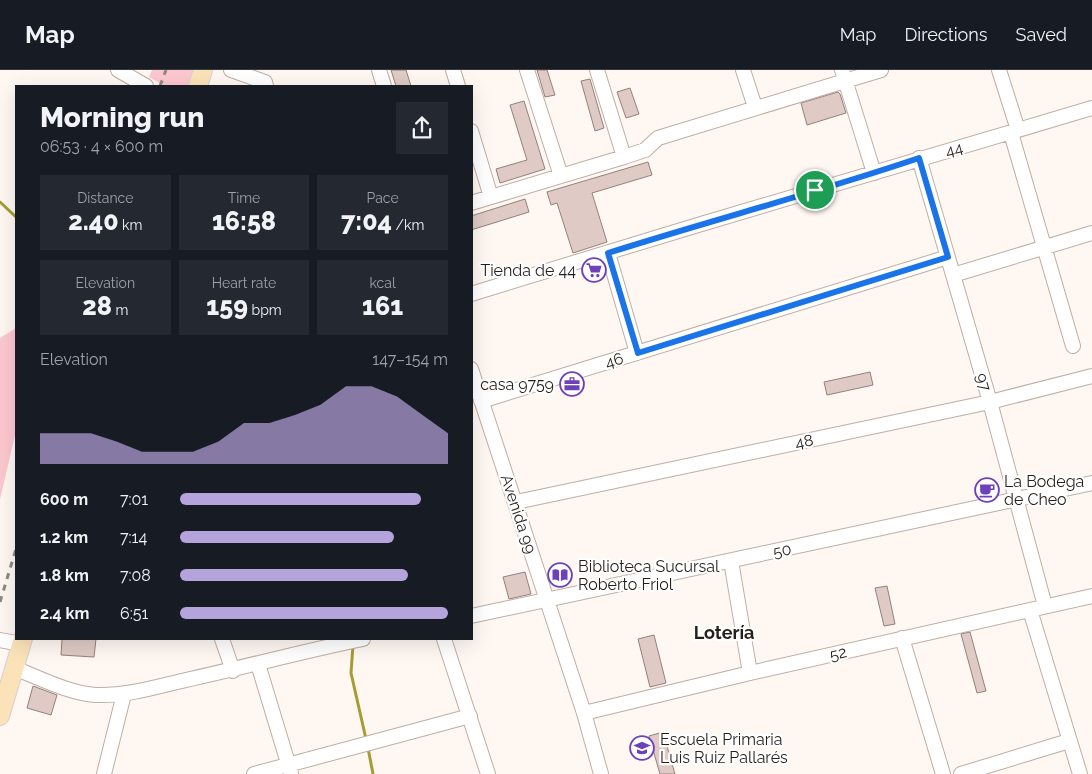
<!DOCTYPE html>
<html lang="en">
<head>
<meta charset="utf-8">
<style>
	:root { --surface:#171b24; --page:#242831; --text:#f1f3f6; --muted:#9ea1a6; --line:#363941; --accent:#b5a3db }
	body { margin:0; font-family:Raleway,sans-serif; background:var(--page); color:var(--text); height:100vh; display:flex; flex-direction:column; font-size:19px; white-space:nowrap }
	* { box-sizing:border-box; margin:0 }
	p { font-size:16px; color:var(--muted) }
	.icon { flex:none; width:28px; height:28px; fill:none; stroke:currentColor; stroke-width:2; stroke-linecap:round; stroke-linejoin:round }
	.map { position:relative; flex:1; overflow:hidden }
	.panel { position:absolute; left:15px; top:15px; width:458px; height:555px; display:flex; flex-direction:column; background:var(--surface); border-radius:0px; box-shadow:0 5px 20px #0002 }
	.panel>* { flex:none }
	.pin { position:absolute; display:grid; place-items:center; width:42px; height:42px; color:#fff; margin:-21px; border:2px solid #fff; border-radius:50%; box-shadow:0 1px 5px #0007 }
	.round { display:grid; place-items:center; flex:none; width:52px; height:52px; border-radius:0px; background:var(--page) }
	.summary { display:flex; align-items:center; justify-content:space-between; height:85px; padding:0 25px }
	h1 { font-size:28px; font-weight:800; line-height:38px }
	.figures { display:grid; grid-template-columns:repeat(3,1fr); gap:8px; height:85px; padding:5px 25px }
	.figures div { display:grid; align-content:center; border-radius:0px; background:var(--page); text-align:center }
	.figures b { font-size:25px; font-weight:800 }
	.figures small { font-size:14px; font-weight:400 }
	.figures p { font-size:14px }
	.chart { height:140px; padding:10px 25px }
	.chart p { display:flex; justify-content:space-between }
	.chart svg { width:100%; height:90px; margin-top:5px; fill:var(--accent); opacity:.7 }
	ul { padding:0 25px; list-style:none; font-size:16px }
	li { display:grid; grid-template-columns:80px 60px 1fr; align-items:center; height:38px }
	li i { height:12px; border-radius:6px; background:var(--accent) }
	header { display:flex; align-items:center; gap:30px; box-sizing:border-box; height:70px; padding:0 25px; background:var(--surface); border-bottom:1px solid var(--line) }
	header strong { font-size:24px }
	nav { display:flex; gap:28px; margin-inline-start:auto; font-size:18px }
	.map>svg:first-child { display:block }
	.green { fill:#fdc7d0 }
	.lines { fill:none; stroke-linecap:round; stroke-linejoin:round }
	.stream { stroke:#a79c33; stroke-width:3 }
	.building { fill:#dfcac5; stroke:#94817d }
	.minor-casing { stroke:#bfaea3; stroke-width:16 }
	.major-casing { stroke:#d3d2d1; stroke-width:20 }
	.minor { stroke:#fff; stroke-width:14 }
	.major { stroke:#fbe2b8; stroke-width:18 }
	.rail { stroke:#8f8984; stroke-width:3; stroke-dasharray:6 6; stroke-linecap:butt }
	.route-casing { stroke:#fff; stroke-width:10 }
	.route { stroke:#1a73e8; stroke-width:6 }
	.labels { text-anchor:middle; stroke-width:4.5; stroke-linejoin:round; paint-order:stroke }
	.street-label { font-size:16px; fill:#251f1b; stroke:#fff }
	.poi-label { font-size:16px; fill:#251f1b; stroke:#fff; text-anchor:start }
	.neighbourhood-label { font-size:18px; font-weight:bold; fill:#251f1b; stroke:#fff }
</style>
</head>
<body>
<header>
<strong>Map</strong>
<nav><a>Map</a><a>Directions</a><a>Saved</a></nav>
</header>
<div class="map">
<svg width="1092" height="704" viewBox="0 0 1092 704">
	<rect width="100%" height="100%" fill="#fef7f2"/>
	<path class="green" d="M152,0H197L192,16H165L149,7Z
		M16,258V361L0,429V268Z"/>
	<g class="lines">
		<path class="stream" d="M0,132L16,147
			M353,575L351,603L366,669
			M368,678L373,704"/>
	</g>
	<path class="building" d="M391,0H406L411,16H396Z
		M537,0H547L555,25L545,27Z
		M590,9L604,58L595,61L581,11Z
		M630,18L639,44L626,48L617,22Z
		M838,22L840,24L846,43L807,55L801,33Z
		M524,31L545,99L500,113L496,99L527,90L510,35Z
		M648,92L652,105L592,123L607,172L573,183L557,133L551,135L547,122Z
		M525,129L529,142L471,160V146Z
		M870,302L873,315L827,325L824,312Z
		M525,502L531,524L509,529L503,507Z
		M887,516L895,554L884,556L875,518Z
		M970,562L986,621L977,623L961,564Z
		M654,565L666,613L650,617L638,569Z
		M62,569H96L94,587L61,585Z
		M33,616L57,625L51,645L27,638Z
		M663,662L675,704H660L649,666Z"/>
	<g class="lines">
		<g class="minor-casing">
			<path id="minor" d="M118,0L146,16
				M231,0L265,12L266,16
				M379,0L384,16
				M453,0L458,16
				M527,0L561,106
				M597,0L624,87
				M743,0L755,37
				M842,0L874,103
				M999,0L1018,60
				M471,61L491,127
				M1011,63L1073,276
				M919,88L990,332L1045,536
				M471,133L624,87L645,80L658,68L881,0
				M608,183L637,283
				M953,205L1092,163
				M471,224L698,155L1092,38
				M471,299L584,643L601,704
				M481,331L948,187
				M516,432L990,332L1092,306
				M731,491L750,603
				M1030,540L1080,704
				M471,546L1092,413
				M902,568L943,704
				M222,569L233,601
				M444,569L488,704
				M0,570L21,574
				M258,594L291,703
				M14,598C40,608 68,623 96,625C127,626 156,617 186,610C245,597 304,581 363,569
				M584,643L750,603L1092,526
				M104,704L124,624
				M254,704L470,646
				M961,704L1069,671"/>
		</g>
		<g class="major-casing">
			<path id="major" d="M198,16L203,0
				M0,646L23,569"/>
		</g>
		<use href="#minor" class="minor"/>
		<use href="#major" class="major"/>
		<path class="rail" d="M160,16L166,0
			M0,532L16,479"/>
	</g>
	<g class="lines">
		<g class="route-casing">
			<path id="route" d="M919,88L948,187L638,283L608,183C712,150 816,123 919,88Z"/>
		</g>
		<use href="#route" class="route"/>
	</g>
	<defs>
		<g id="supermarket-ring" transform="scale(1.25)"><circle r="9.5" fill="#fff" stroke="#6c41b9" stroke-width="1.5"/><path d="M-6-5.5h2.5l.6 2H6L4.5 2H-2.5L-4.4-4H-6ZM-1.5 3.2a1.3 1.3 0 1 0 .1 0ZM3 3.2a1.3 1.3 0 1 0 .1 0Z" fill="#6c41b9"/></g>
		<g id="office-ring" transform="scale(1.25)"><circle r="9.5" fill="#fff" stroke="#6c41b9" stroke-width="1.5"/><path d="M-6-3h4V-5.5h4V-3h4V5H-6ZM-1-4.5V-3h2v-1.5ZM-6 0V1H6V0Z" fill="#6c41b9"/></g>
		<g id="cafe-ring" transform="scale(1.25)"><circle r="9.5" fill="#fff" stroke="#6c41b9" stroke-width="1.5"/><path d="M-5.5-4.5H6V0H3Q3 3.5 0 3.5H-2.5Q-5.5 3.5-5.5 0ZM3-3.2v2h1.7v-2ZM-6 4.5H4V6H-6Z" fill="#6c41b9"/></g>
		<g id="library-ring" transform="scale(1.25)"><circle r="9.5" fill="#fff" stroke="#6c41b9" stroke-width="1.5"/><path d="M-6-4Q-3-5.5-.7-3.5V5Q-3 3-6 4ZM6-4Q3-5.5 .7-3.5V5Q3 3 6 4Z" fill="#6c41b9"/></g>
		<g id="school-ring" transform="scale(1.25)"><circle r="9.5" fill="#fff" stroke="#6c41b9" stroke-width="1.5"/><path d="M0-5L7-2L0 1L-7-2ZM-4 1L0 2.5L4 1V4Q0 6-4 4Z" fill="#6c41b9"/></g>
	</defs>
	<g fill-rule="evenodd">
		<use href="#supermarket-ring" x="594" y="200"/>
		<use href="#office-ring" x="572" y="314"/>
		<use href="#cafe-ring" x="987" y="420"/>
		<use href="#library-ring" x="560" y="505"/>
		<use href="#school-ring" x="642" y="678"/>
	</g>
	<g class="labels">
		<g class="street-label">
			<text transform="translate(954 79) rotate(-15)" y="6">44</text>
			<text transform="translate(614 290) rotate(-17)" y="6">46</text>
			<text transform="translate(984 312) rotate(74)" y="6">97</text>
			<text transform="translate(804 371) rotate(-12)" y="6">48</text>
			<text transform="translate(519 444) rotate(72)" y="6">Avenida 99</text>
			<text transform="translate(782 480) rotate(-12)" y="6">50</text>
			<text transform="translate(838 583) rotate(-13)" y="6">52</text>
		</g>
		<g class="poi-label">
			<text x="576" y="206" text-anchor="end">Tienda de 44</text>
			<text x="554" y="320" text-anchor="end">casa 9759</text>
			<text x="1004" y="417">La Bodega<tspan x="1004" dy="18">de Cheo</tspan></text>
			<text x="578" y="502">Biblioteca Sucursal<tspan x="578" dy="18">Roberto Friol</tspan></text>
			<text x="660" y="675">Escuela Primaria<tspan x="660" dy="18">Luis Ruiz Pallarés</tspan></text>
		</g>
		<g class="neighbourhood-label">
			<text x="724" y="569">Lotería</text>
		</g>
	</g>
</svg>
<div class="pin" style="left:815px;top:120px;background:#1e9e55"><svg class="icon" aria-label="arrive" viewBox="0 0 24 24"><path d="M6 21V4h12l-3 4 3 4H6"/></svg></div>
<section class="panel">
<div class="summary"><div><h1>Morning run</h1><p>06:53 · 4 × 600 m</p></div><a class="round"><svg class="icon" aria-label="share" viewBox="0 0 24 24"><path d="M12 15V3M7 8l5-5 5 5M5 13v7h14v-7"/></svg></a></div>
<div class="figures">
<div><p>Distance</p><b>2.40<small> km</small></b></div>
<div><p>Time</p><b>16:58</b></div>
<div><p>Pace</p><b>7:04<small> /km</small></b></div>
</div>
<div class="figures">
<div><p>Elevation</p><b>28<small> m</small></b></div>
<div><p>Heart rate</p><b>159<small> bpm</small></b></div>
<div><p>kcal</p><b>161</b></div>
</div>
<div class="chart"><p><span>Elevation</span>147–154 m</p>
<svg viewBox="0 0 160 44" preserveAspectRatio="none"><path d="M0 44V29L10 29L20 29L30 33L40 38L50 38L60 38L70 33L80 24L90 24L100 20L110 15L120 6L130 6L140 11L150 20L160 29V44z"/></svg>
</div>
<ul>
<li><b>600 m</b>7:01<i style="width:90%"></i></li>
<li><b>1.2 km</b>7:14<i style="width:80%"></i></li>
<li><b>1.8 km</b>7:08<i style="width:85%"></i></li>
<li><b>2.4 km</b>6:51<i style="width:100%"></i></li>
</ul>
</section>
</div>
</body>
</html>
